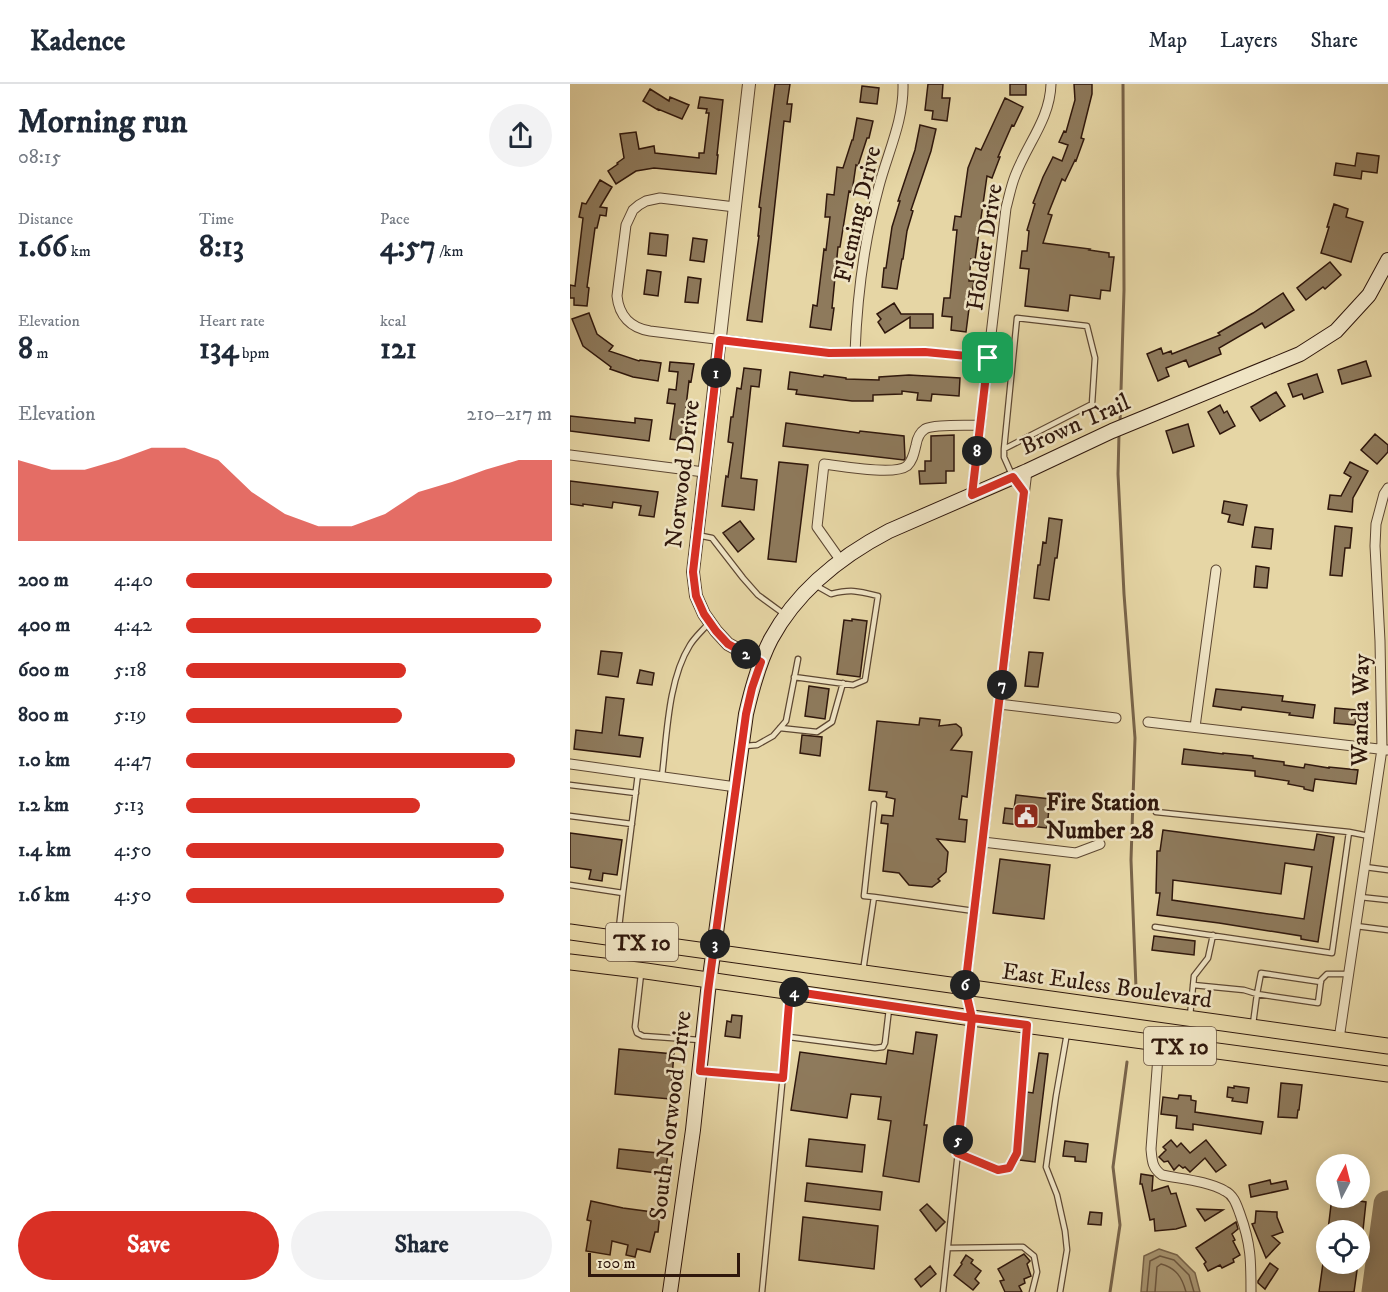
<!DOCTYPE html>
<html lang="en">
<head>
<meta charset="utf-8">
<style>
	:root { --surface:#fff; --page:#f2f2f3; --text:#1f2937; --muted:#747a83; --line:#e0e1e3; --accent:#d93025 }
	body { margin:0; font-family:"IM FELL DW Pica",serif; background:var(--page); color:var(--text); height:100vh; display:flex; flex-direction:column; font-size:22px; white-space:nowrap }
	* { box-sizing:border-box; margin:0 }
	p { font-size:20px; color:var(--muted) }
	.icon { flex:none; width:33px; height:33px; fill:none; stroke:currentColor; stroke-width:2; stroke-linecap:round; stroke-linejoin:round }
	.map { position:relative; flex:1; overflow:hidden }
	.drawer { display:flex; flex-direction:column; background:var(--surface); width:570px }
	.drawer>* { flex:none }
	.needle { width:39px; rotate:7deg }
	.fabs { position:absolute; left:746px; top:1070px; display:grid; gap:12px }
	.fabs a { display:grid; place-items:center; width:54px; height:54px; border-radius:50%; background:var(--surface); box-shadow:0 3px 15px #0003; font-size:30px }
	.scale { position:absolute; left:18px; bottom:15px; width:152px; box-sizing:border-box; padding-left:6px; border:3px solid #2f170c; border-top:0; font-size:16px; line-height:21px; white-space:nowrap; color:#2f170c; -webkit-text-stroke:4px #efe4c4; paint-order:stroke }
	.pin { position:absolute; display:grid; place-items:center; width:51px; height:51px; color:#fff; margin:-26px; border-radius:12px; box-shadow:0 3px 9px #0006 }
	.km { position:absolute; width:30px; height:30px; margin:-15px; border-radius:50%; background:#222; color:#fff; font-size:16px; line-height:30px; text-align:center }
	.round { display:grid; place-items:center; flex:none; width:63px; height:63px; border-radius:32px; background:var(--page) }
	.head { display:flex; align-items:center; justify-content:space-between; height:102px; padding:0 18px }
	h1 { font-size:33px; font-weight:700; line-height:45px }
	.stats { display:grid; grid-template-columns:repeat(3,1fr); gap:9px; height:102px; padding:6px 18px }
	.stats div { display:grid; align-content:center }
	.stats b { font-size:30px; font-weight:700 }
	.stats small { font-size:16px; font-weight:400 }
	.stats p { font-size:16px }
	.chart { height:168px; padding:12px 18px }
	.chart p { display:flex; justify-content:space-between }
	.chart svg { width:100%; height:108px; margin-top:6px; fill:var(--accent); opacity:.7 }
	.cta { display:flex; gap:12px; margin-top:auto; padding:12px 18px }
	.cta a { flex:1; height:69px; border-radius:36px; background:var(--accent); color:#fff; font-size:24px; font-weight:700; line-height:69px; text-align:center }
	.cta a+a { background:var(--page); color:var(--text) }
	ul { padding:0 18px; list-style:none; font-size:20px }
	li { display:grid; grid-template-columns:96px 72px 1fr; align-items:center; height:45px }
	li i { height:15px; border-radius:8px; background:var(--accent) }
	header { display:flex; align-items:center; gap:36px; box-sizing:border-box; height:84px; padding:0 30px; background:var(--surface); border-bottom:2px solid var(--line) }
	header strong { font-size:28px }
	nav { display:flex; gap:33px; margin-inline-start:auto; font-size:21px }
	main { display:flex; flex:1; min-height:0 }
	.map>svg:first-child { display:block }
	.water { fill:#a89571; stroke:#786349; stroke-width:1.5 }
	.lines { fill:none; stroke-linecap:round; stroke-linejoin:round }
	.shore { stroke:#6c563e; stroke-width:1.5 }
	.stream { stroke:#786349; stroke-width:3 }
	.taxiway { stroke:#8a7658; stroke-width:27 }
	.building { fill:#8e7a5c; stroke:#2f170c; stroke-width:1.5; fill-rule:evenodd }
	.service-casing { stroke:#5d4732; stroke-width:7 }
	.minor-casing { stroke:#5d4732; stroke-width:11 }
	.tertiary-casing { stroke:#5d4732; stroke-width:14 }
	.secondary-casing { stroke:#2f170c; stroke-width:16 }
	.primary-casing { stroke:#2f170c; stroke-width:17 }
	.service { stroke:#efe4c4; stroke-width:4.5 }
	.minor { stroke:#efe4c4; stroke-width:9 }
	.tertiary { stroke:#efe4c4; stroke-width:12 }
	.secondary { stroke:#efe4c4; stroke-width:14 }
	.primary { stroke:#e6d6a5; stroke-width:15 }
	.route-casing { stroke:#fff; stroke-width:12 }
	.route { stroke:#d93025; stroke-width:8 }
	.labels { text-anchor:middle; stroke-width:5; stroke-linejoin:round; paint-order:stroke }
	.shield { fill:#efe4c4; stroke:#695443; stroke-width:1.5 }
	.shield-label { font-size:22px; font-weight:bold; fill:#2f170c }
	.street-label { font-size:24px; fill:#2f170c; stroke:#efe4c4 }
	.poi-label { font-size:24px; font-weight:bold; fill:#2f170c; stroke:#efe4c4; text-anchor:start }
</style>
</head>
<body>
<header>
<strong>Kadence</strong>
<nav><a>Map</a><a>Layers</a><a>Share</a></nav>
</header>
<main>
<section class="drawer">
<div class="head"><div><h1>Morning run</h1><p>08:15</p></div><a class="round"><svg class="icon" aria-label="share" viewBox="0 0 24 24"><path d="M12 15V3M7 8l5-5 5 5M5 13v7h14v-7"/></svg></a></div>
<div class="stats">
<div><p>Distance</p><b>1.66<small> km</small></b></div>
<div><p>Time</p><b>8:13</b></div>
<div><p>Pace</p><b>4:57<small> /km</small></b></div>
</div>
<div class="stats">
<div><p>Elevation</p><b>8<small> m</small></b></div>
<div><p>Heart rate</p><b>134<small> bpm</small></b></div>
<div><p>kcal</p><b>121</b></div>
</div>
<div class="chart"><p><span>Elevation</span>210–217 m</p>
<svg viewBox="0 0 160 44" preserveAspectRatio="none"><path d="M0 44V11L10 15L20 15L30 11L40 6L50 6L60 11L70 24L80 33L90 38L100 38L110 33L120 24L130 20L140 15L150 11L160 11V44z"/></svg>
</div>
<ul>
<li><b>200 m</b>4:40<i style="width:100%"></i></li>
<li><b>400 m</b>4:42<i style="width:97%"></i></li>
<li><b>600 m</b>5:18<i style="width:60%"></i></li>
<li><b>800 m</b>5:19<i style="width:59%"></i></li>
<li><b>1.0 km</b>4:47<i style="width:90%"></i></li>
<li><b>1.2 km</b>5:13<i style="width:64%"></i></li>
<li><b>1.4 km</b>4:50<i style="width:87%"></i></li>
<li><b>1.6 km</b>4:50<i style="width:87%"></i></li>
</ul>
<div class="cta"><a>Save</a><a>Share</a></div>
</section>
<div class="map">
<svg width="818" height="1208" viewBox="0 0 818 1208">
	<rect width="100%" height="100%" fill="#e6d6a5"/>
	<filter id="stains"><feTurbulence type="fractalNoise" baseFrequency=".00333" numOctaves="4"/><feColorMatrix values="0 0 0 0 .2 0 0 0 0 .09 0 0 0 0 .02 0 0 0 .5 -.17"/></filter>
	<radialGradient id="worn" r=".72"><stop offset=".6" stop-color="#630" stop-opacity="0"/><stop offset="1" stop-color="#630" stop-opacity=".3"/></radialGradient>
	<path class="water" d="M589,1165L607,1171L625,1189L630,1208H571L574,1172Z"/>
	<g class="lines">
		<path class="shore" d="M577,1208L580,1177L590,1172L604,1176L619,1191L624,1208
			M585,1208L587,1183L591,1180C606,1184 612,1193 616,1208"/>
		<path class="stream" d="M550,340L554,206L553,0
			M549,350L548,390L554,510L565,654L561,776L566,904
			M540,1208L550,1141L543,1083L557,978"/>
		<path class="taxiway" d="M805,1208L817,1120"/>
	</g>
	<path class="building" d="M205,0H220L217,20H222L220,38L214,37L192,238L177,236L189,152H188L191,124L189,123Z
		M358,0H373L372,14H380L377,37L362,35L363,27L355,26Z
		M440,0H456V11H440Z
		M504,0H522V10L511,54L514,55L506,77L505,76L495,97L492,95L478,130L482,131L473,159L520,165L519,166L539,169V173H544L540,207L531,206L530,215L500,211L498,227L455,222L459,185L450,184L452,167H457L459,147L457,146L465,120L463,119L473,93L483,73L492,77L498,61L489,58L494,47L496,48L505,16Z
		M292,2L309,4L307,20L290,18Z
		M80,5L99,17L100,13L119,21L112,35L88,25V26L73,17Z
		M130,13L153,16L147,71H148L146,90L84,84L66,87L46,100L38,87L48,80L47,79L54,74L50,50L66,48L69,65L84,62L85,69L129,74V69H134L139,29H136L137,25L128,24Z
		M435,14L453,23L444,42L442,41L428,73H430L422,94L417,92L405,176L401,175L399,197H404L402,209H401L396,248L381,246L382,233L372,232L374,214H380L387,146H383L385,132L391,133L398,84L406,64L411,66Z
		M287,34L303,37L299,54H297L288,82L286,81L282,108L279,107L270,163H268L262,224H264L261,246L240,243L243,221L247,222L254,165L256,166L260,133H255L257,110L264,111L267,83L273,84L282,56H283Z
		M350,41L366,45L361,67L341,126L343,127L337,147L333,175H332L327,205L312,203L314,184H316L322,143L330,117H328L345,66Z
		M787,69L809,72L807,89L792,87L791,95L764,91L766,79L785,82Z
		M30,96L42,103L30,123L37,124L36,132L30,131L27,144H25L17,203L19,204L17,222L4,221V214H0V201L5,202L13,134L9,133L12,119L16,120Z
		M764,120L778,125L776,133L793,138L781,178L751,169L759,143H757Z
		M80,149L98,151L96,172L78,170Z
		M123,154L137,156L134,178L120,176Z
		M760,178L771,191L755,205L753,203L736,216L727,204Z
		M77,186L91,188L88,212L74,210Z
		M118,193L131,195L128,219L115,218Z
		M713,209L724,226L695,244L692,239L649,264L651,270L619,283L616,276L596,284L599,292L588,297L577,270L591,264L593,270L601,267L602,270L650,251L648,249L683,229Z
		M324,219L331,230H363V244H340V233L315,249L308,238L311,235L307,230Z
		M19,229L27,250L43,262L39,267L69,277L70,276L91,279L88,297L63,293L40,285L41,283L13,262L2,235Z
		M796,277L801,292L772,300L768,286Z
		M100,278L124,280L121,298L119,297L114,339H116L114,357L100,355L105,320L97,319L99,305L106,306L108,288L99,287Z
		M174,284L191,286L189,303L181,302L171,394L187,396L184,426L152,422L156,392L158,393L163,359L158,358L161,333H163L167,304L171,305Z
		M220,288L253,293L254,291L276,294V295L309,296V293L339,291L390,294L389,312L362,310L361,317L347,316L348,309L332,307V310L303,311V317H282L226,310L227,306L218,305Z
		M747,290L753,308L734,315L732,310L723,313L718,300Z
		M706,308L715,322L690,337L681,323Z
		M650,321L654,329L657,327L665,342L650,350L638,328Z
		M0,332L65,339V334L82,336L79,357L0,347Z
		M216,339L289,349L290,347L334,352L335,374L334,376L283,370L213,362Z
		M618,340L624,362L603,369L596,347Z
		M805,350L818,361V368L807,380L791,366Z
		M384,351V387H376V399L350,400L349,387H355V377H361V352Z
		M209,378L238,381L226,478L198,475Z
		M780,378L798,387L783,414L782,428L758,425L760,411L771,412L781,393L774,389Z
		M0,397L88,408L84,433L69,431L71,422L43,418L42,424L13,420V422L0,420Z
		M654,417L677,421L673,441L658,438L660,431L652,429Z
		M479,434L492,436L487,474H485L479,516L464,514L468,481H470L473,458L476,459Z
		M170,437L184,455L168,468L153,449Z
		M765,442L782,444L780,464H775L772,492L760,491Z
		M685,443L703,445L701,465L682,463Z
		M686,482L699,484L697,504L684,503Z
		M282,535L297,537L290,593L267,590L274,536L282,537Z
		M31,567L52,569L48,593L28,590Z
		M459,568L473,569L468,603L455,602Z
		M70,586L84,589L82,601L67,599Z
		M239,602L259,605L255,635L235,632Z
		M646,605L713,612L712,617L745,621L743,634L719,631L720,629L672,623L671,626L643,622Z
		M36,613L54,615L49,651L73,654L70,673L4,665L6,646L32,649Z
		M765,624L787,626L785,641L764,639Z
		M350,634L370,636L369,642L386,640L391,644L392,651L381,666L402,668L397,713L392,712L389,735L397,736L395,758L367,755L378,768L376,788L368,795L370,797L362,803L339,801L329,789L313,787L318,740L311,739L312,731L323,732L325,715L316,713L317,708L299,706L307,637L349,641Z
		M232,651L252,653L250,672L230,669Z
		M614,665L653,670V669L683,672V674L714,678V681L734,684L735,680L759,684V683L788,686L786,700L745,695L743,707L734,705V703L718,700L719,697L685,692V687L612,680Z
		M446,711L480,715L477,744L433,739L435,724L444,725Z
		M593,746L744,766L747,750L764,753L748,858L731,855V852L649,839L587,831L590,809H586L587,767H590ZM715,779L742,783L734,835L602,816L603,796L711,810Z
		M0,749L52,756L47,791L33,789L32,797L19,795L21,786L0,783Z
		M430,775L480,781L474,835L423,829Z
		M584,852L625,857L624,871L582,866Z
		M162,931L172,932L170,954L155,952L157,937L161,938Z
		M346,948L367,951L354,1041H357L349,1098L313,1092L321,1037L308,1035L311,1013L281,1010L277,1034L221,1026L230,968L316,980L318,966L343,970Z
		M49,965L104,970L100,1015L45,1010Z
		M469,969L478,970L465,1078L450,1076L457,1008L463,1009Z
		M711,999L732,1001L729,1026H728L727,1034L708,1033Z
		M664,1002L679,1004L677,1019L662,1017L663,1014L657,1013L658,1003L664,1004Z
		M609,1011L621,1012V1016L626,1017L625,1028L693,1038L691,1050L623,1040V1046L606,1044L607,1032L591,1030L593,1013L608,1015Z
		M239,1055L295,1061L292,1088L236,1082Z
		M601,1056L607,1063L611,1059L620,1069L636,1056L656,1081L646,1088L635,1074L620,1088L615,1083L613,1084L609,1081L604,1086L598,1077L594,1078L589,1073L596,1066L593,1063Z
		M495,1057L518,1060L516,1078L505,1077V1073L493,1072Z
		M49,1065L98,1070L95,1090L47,1084Z
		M571,1090L583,1092L582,1107L598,1102L601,1110L606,1109L616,1142L606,1145L585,1147L584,1135L580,1136L572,1100H570Z
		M700,1096L701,1100L716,1097L718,1105L681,1113L679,1101Z
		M237,1099L312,1108L310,1126L235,1117Z
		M762,1113L796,1118L793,1146H758Z
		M21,1117L53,1124L90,1129L88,1148H85L80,1168L67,1165L65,1173L56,1171L58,1161L42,1157L40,1171L16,1167L21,1137L17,1136Z
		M357,1120L375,1138L366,1147L350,1126Z
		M627,1125L653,1126L635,1137Z
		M686,1127L707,1128V1133L713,1148L702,1152L710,1159L696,1174L682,1140L685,1139Z
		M520,1128L532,1129L531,1141L518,1140Z
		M233,1133L308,1142L304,1185L229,1176Z
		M666,1138L668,1145L662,1150L665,1156L663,1157L670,1171L663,1175L664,1178L652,1184L650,1181L638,1187L634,1180L636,1178L626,1164Z
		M454,1170L460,1177L457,1180L461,1192L454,1195L455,1199L449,1202L452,1208H435L430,1197L434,1196L428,1185Z
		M396,1171L403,1176L401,1179L411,1187L405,1195L409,1199L403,1206L384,1191L392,1180L391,1179Z
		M700,1179L708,1185L695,1205L688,1199V1197Z
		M753,1179H788L784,1208H749Z
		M360,1182L366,1190L351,1203L345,1195Z"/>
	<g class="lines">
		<g class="service-casing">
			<path id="service" d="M434,365L447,234L517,242L525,274L522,320L434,365V373L442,391
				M127,451L142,454L173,494L188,511L214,530
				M224,593L283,601L295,596L308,512C288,507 281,505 261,510L245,501
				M210,644L247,648L262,638L273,599
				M175,662L187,661L203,652L216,637L228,575
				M92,692C97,651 98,596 120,561C125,553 132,547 138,540
				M0,701L66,709
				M586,728L779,748L799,752
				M0,732L62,740
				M795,783L818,786
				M0,801L53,809L48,852
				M53,809L68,690
				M304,813L294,812L304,720
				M790,813L818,816
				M786,842L818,846
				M585,843L762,869L779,748
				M293,887L304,813L404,827
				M71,890L65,943L67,949L73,952L130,956
				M623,901L674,906L687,910L691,889L751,898
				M220,910L217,949L219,953L305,964L313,963L315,959L319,925
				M620,932L624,892L638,874L643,851
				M683,940L687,910L748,919L751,896L757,890H778
				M132,987L213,994
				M387,1069L427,1086L439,1084L447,1069L457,944
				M378,1164L453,1163L464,1172L467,1188L462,1208
				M192,1208L217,949
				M373,1208L402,937
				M490,1208L497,1166L495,1147L487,1111L476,1083L486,1012L497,949"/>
		</g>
		<g class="minor-casing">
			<path id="minor" d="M165,123L90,114L76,117L69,121L63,126L56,141L47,212C49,232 61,244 80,247L259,269L355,268L418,274
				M285,269C287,213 294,157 309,102C318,68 334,36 333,0
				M0,371L134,388
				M402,411L436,124C439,113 441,102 445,92C457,60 480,35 481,0
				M271,477L247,443L254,380C271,382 324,392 337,382C343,376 344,369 346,361C347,355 349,349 355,345C363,340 398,342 410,341
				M429,620L546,634
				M578,638L817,666
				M625,643L646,486
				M0,680L166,703
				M413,758L506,769L530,760
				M402,934L395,904L457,387
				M769,955L812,665L810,557L805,462L806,440L814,410L818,404
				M589,959L581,1065C582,1076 582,1084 592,1091C611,1095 638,1097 655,1107C664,1111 667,1122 670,1130C681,1160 681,1177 681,1208"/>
		</g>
		<g class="tertiary-casing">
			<path id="tertiary" d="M179,0L123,488L126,512L134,530L146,547L158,560L191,578"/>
		</g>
		<g class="secondary-casing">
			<path id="secondary" d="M100,1208L123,1046L138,907L176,630C182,604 189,578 201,555C227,507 271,472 319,447L457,387L542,347L730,270L766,247L799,211L818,176"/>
		</g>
		<g class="primary-casing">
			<path id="primary" d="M0,848L818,962
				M0,878L76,887L402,934L818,990"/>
		</g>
		<use href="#service" class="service"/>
		<use href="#minor" class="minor"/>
		<use href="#tertiary" class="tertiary"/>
		<use href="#secondary" class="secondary"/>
		<use href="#primary" class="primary"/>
	</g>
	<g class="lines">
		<g class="route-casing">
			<path id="route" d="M418,274L355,268L259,269L150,256L123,488L126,512L134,530L146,547L158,560L191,578L182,604L176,630L138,907L130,987L213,994L220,907L402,934L387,1069L428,1086L439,1084L447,1069L457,941L402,934L395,904L454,408L443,393L402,411L418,274"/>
		</g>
		<use href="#route" class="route"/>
	</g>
	<defs>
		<g id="civic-square" transform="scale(1.35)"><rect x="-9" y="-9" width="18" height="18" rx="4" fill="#8f2418" stroke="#efe4c4"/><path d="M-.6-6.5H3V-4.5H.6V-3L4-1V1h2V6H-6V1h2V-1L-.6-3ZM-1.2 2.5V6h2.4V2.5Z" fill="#fff"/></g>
	</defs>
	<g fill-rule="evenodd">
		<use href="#civic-square" x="456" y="732"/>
	</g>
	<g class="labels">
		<g class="shield">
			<rect x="36" y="839" width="72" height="38" rx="4.5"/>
			<rect x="574" y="943" width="72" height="38" rx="4.5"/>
		</g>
		<g class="shield-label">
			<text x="72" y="866">TX 10</text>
			<text x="610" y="970">TX 10</text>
		</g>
		<g class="street-label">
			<text transform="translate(287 130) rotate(-77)" y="8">Fleming Drive</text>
			<text transform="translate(414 163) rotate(-81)" y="8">Holder Drive</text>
			<text transform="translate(505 340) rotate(-24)" y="8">Brown Trail</text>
			<text transform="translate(112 390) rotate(-83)" y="8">Norwood Drive</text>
			<text transform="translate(790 626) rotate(-89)" y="8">Wanda Way</text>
			<text transform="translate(537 901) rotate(8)" y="8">East Euless Boulevard</text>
			<text transform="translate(100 1031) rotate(-83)" y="8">South Norwood Drive</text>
		</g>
		<g class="poi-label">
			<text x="476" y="726">Fire Station<tspan x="476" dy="28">Number 28</tspan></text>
		</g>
	</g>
	<rect width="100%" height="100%" filter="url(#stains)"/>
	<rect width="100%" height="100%" fill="url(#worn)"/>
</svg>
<div class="fabs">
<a><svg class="needle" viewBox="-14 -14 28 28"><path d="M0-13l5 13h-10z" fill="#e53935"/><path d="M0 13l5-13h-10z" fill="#747a83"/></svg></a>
<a><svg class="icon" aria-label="locate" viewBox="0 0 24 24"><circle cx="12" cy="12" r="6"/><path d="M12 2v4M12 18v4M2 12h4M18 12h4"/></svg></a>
</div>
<div class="scale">100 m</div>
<div class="pin" style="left:418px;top:274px;background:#1e9e55"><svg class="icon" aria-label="arrive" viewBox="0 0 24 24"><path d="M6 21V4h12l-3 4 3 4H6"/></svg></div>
<b class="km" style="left:146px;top:289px">1</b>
<b class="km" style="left:176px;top:570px">2</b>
<b class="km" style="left:145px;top:860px">3</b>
<b class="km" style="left:224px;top:908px">4</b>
<b class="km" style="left:388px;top:1056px">5</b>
<b class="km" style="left:395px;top:901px">6</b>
<b class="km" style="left:432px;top:601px">7</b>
<b class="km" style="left:407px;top:367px">8</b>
</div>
</main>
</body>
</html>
